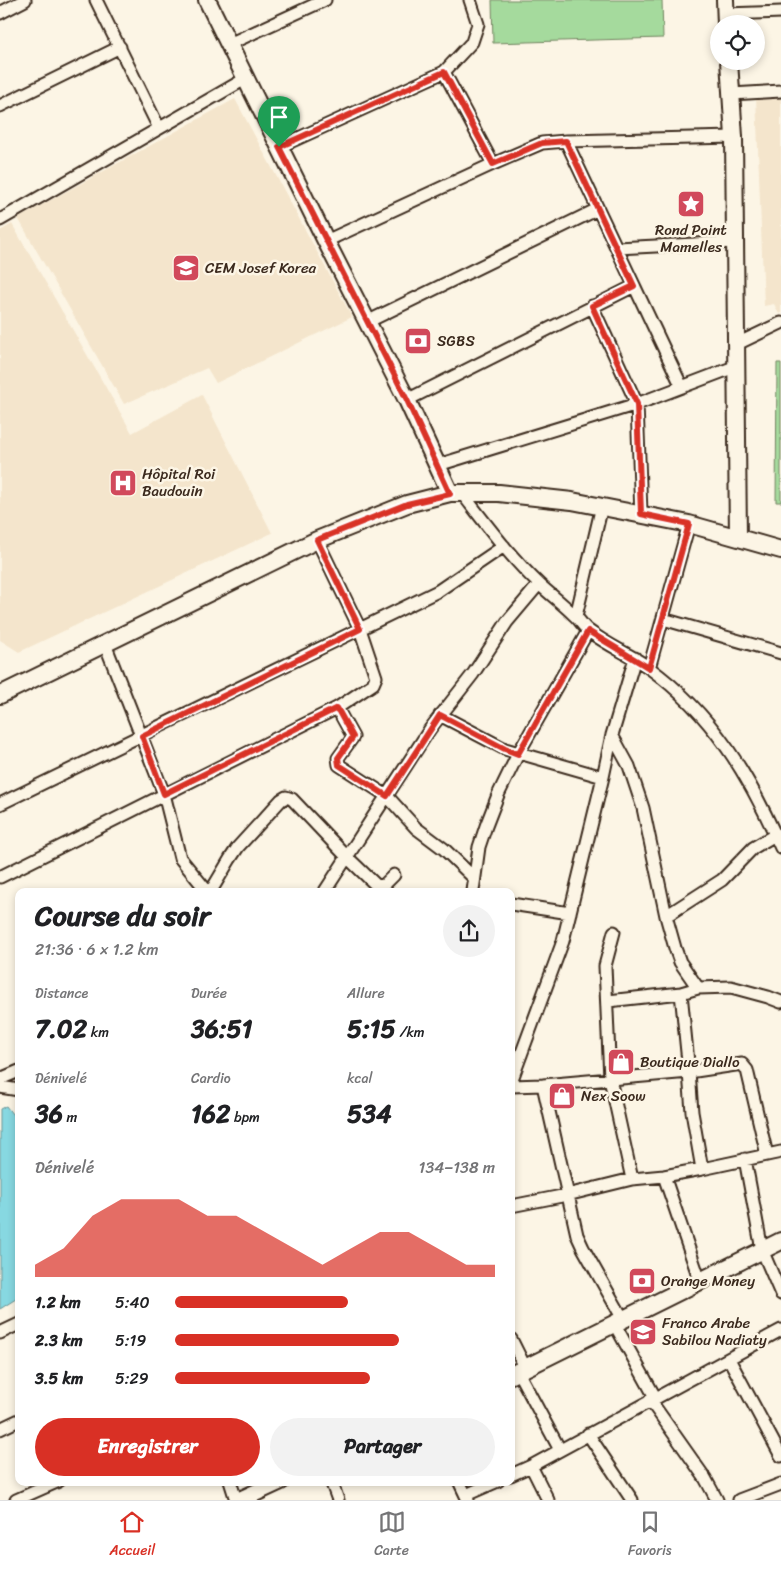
<!DOCTYPE html>
<html lang="fr">
<head>
<meta charset="utf-8">
<style>
	:root { --surface:#fff; --page:#f2f2f2; --text:#202124; --muted:#757577; --line:#e0e0e0; --accent:#d93025 }
	body { margin:0; font-family:Sriracha,sans-serif; background:var(--page); color:var(--text); height:100vh; display:flex; flex-direction:column; font-size:19px; white-space:nowrap }
	* { box-sizing:border-box; margin:0 }
	p { font-size:16px; color:var(--muted) }
	.icon { flex:none; width:28px; height:28px; fill:none; stroke:currentColor; stroke-width:2; stroke-linecap:round; stroke-linejoin:round }
	.map { position:relative; flex:1; overflow:hidden }
	.drawer { position:absolute; left:15px; top:888px; width:500px; height:598px; display:flex; flex-direction:column; background:var(--surface); border-radius:10px; box-shadow:0 2px 8px #0003 }
	.drawer>* { flex:none }
	.fabs { position:absolute; left:710px; top:15px; display:grid; gap:10px }
	.fabs a { display:grid; place-items:center; width:55px; height:55px; border-radius:50%; background:var(--surface); box-shadow:0 2px 8px #0003; font-size:25px }
	.pin { position:absolute; display:grid; place-items:center; width:42px; height:42px; color:#fff; margin:-51px -21px; border-radius:50% 50% 50% 0; rotate:-45deg; box-shadow:0 0 5px #0007 }
	.pin .icon { rotate:45deg }
	.round { display:grid; place-items:center; flex:none; width:52px; height:52px; border-radius:26px; background:var(--page) }
	.head { display:flex; align-items:center; justify-content:space-between; height:85px; padding:0 20px }
	h1 { font-size:28px; font-weight:700; line-height:38px }
	.stats { display:grid; grid-template-columns:repeat(3,1fr); gap:8px; height:85px; padding:5px 20px }
	.stats div { display:grid; align-content:center }
	.stats b { font-size:25px; font-weight:700 }
	.stats small { font-size:14px; font-weight:400 }
	.stats p { font-size:14px }
	.chart { height:140px; padding:10px 20px }
	.chart p { display:flex; justify-content:space-between }
	.chart svg { width:100%; height:90px; margin-top:5px; fill:var(--accent); opacity:.7 }
	.action { display:flex; gap:10px; margin-top:auto; padding:10px 20px }
	.action a { flex:1; height:58px; border-radius:30px; background:var(--accent); color:#fff; font-size:20px; font-weight:700; line-height:58px; text-align:center }
	.action a+a { background:var(--page); color:var(--text) }
	ul { padding:0 20px; list-style:none; font-size:16px }
	li { display:grid; grid-template-columns:80px 60px 1fr; align-items:center; height:38px }
	li i { height:12px; border-radius:6px; background:var(--accent) }
	.menu { display:flex; justify-content:space-around; align-items:center; height:70px; border-top:1px solid var(--line); background:var(--surface); font-size:14px; color:var(--muted) }
	.menu a { display:grid; justify-items:center; gap:2px }
	.menu .active { color:var(--accent) }
	.map>svg:first-child { display:block }
	.built { fill:#f4e5cc }
	.green { fill:#a5da9d; stroke:#70825e }
	.water { fill:#87d8e1; stroke:#699293 }
	.lines { fill:none; stroke-linecap:round; stroke-linejoin:round }
	.street-casing { stroke:#3b2a1e; stroke-width:15 }
	.secondary-casing { stroke:#3b2a1e; stroke-width:20 }
	.street { stroke:#fcf5e5; stroke-width:11 }
	.secondary { stroke:#fcf5e5; stroke-width:16 }
	.route-casing { stroke:#fff; stroke-width:10 }
	.route { stroke:#d93025; stroke-width:6 }
	.labels { text-anchor:middle; stroke-width:5; stroke-linejoin:round; paint-order:stroke }
	.poi-label { font-size:15px; fill:#3b2a1e; stroke:#fcf5e5; text-anchor:start }
</style>
</head>
<body>
<div class="map">
<svg width="781" height="1500" viewBox="0 0 781 1500">
	<rect width="100%" height="100%" fill="#fcf5e5"/>
	<filter id="ink" filterUnits="userSpaceOnUse"><feTurbulence type="fractalNoise" baseFrequency=".02" numOctaves="2"/><feDisplacementMap in="SourceGraphic" scale="10" xChannelSelector="R" yChannelSelector="G"/><feConvolveMatrix kernelMatrix="1 2 1 2 8 2 1 2 1" color-interpolation-filters="sRGB"/></filter>
	<g filter="url(#ink)">
		<path class="built" d="M781,95V313L779,314L774,304L764,306L756,96Z
			M235,99L352,317L216,383L207,368L124,404L18,218Z
			M12,224L132,433L202,395L272,533L19,652L0,640V231Z"/>
		<path class="green" d="M492,0H662L663,38L493,43Z
			M777,363H781V502H776Z"/>
		<path class="water" d="M6,1106L19,1123V1297L0,1309V1109Z"/>
		<g class="lines">
			<g class="street-casing">
				<path id="street" d="M96,0L159,128
					M470,0L478,24L472,42L444,72L493,164
					M0,13L25,0
					M725,14L781,12
					M229,44L325,0
					M731,94L781,91
					M0,106L120,47
					M566,141L682,387
					M279,147L444,72
					M0,220L245,79
					M326,241L493,164L542,143L566,141L734,137
					M617,248L734,242
					M592,306L637,404L641,514
					M367,322L598,209
					M737,344L781,323
					M407,400L634,286
					M438,465L637,404L737,366
					M461,492C486,524 510,557 540,585C551,595 563,604 574,615C580,620 583,627 589,631C607,645 629,654 648,667C713,714 749,775 781,848
					M576,616L602,506
					M663,619L781,653
					M105,644L164,794L180,858L207,891
					M649,668L689,524
					M337,708L353,737L338,758L339,765L387,796L416,828L444,849L474,878
					M440,715L505,749L603,777
					M612,735L629,766L643,808L666,916L675,948L680,962L698,988
					M0,804L438,591L504,546
					M0,877L337,708L373,684L376,677L360,629L317,540
					M211,891L230,859L238,847L281,800L286,797L292,799L348,858L377,886L384,885L394,875
					M325,891L430,729L473,674L507,622L539,584
					M473,891L479,847L486,826L498,795L518,754L588,631
					M511,904L570,913
					M666,916L722,880L753,848L775,835
					M614,932L605,966L610,1079L632,1179
					M608,1001L681,993L698,988L731,987L768,997L781,1002
					M0,1079L19,1071
					M511,1082L563,941L603,777L612,735L635,658
					M543,1085L577,1235L583,1248L623,1319
					M511,1086L543,1085L689,1072L681,993
					M0,1087L19,1090
					M745,1159L762,1250L781,1294
					M702,1169L692,1112L689,1072L742,1064L747,1070L767,1155
					M664,1176L700,1281
					M511,1206L567,1195L632,1179L664,1176L702,1169L781,1152
					M614,1323L655,1397
					M0,1333L19,1324
					M511,1339L526,1369
					M729,1359L781,1456
					M518,1372L560,1450
					M650,1400L705,1478L717,1500
					M0,1429L19,1420
					M588,1434L632,1500
					M531,1466L548,1500
					M511,1475L531,1466L781,1330
					M230,1481L236,1500
					M331,1481L338,1500
					M459,1481L468,1500
					M466,1495L498,1481
					M16,1500L59,1481
					M739,1500L781,1484"/>
			</g>
			<g class="secondary-casing">
				<path id="secondary" d="M207,0L326,241L407,400L450,493
					M725,0L726,24
					M729,61L734,137L738,537
					M0,695L317,540L407,504L450,493H499L572,501L689,524L781,550
					M511,1375L781,1241
					M240,1500L281,1481"/>
			</g>
			<use href="#street" class="street"/>
			<use href="#secondary" class="secondary"/>
		</g>
	</g>
	<g class="lines" filter="url(#ink)">
		<g class="route-casing">
			<path id="route" d="M444,72L493,164L542,143L566,141L634,286L592,306L637,404L641,514L689,524L649,668L588,631L518,754L505,749L440,715L387,796L339,765L338,758L353,737L337,708L164,794L142,736L360,629L317,540L407,504L450,494L407,400L279,147Z"/>
		</g>
		<use href="#route" class="route"/>
	</g>
	<defs>
		<g id="sight-square" transform="scale(1.4375)"><rect x="-9" y="-9" width="18" height="18" rx="4" fill="#d1495b" stroke="#fcf5e5"/><path d="M0-6L1.8-2.2L6-1.7L2.9 1.2L3.7 5.4L0 3.3L-3.7 5.4L-2.9 1.2L-6-1.7L-1.8-2.2Z" fill="#fff"/></g>
		<g id="school-square" transform="scale(1.4375)"><rect x="-9" y="-9" width="18" height="18" rx="4" fill="#d1495b" stroke="#fcf5e5"/><path d="M0-5L7-2L0 1L-7-2ZM-4 1L0 2.5L4 1V4Q0 6-4 4Z" fill="#fff"/></g>
		<g id="bank-square" transform="scale(1.4375)"><rect x="-9" y="-9" width="18" height="18" rx="4" fill="#d1495b" stroke="#fcf5e5"/><path d="M-6-4H6V4H-6ZM0-2.3a2.3 2.3 0 1 0 0 4.6a2.3 2.3 0 1 0 0-4.6Z" fill="#fff"/></g>
		<g id="hospital-square" transform="scale(1.4375)"><rect x="-9" y="-9" width="18" height="18" rx="4" fill="#d1495b" stroke="#fcf5e5"/><path d="M-5-5h3v3.5h4V-5h3V5h-3V1.5h-4V5h-3Z" fill="#fff"/></g>
		<g id="shop-square" transform="scale(1.4375)"><rect x="-9" y="-9" width="18" height="18" rx="4" fill="#d1495b" stroke="#fcf5e5"/><path d="M-5-2.5h2.3a2.7 3.5 0 0 1 5.4 0H5L5.5 6h-11ZM-1.5-2.5h3a1.5 2.3 0 0 0-3 0Z" fill="#fff"/></g>
	</defs>
	<g fill-rule="evenodd">
		<use href="#sight-square" x="691" y="204"/>
		<use href="#school-square" x="186" y="268"/>
		<use href="#bank-square" x="418" y="341"/>
		<use href="#hospital-square" x="123" y="483"/>
		<use href="#shop-square" x="621" y="1062"/>
		<use href="#shop-square" x="562" y="1096"/>
		<use href="#bank-square" x="642" y="1281"/>
		<use href="#school-square" x="643" y="1332"/>
	</g>
	<g class="labels">
		<g class="poi-label">
			<text x="691" y="235" text-anchor="middle">Rond Point<tspan x="691" dy="17">Mamelles</tspan></text>
			<text x="205" y="273">CEM Josef Korea</text>
			<text x="437" y="346">SGBS</text>
			<text x="142" y="479">Hôpital Roi<tspan x="142" dy="17">Baudouin</tspan></text>
			<text x="640" y="1067">Boutique Diallo</text>
			<text x="581" y="1101">Nex Soow</text>
			<text x="661" y="1286">Orange Money</text>
			<text x="662" y="1328">Franco Arabe<tspan x="662" dy="17">Sabilou Nadiaty</tspan></text>
		</g>
	</g>
</svg>
<div class="fabs">
<a><svg class="icon" aria-label="locate" viewBox="0 0 24 24"><circle cx="12" cy="12" r="6"/><path d="M12 2v4M12 18v4M2 12h4M18 12h4"/></svg></a>
</div>
<div class="pin" style="left:279px;top:147px;background:#1e9e55"><svg class="icon" aria-label="arrive" viewBox="0 0 24 24"><path d="M6 21V4h12l-3 4 3 4H6"/></svg></div>
<section class="drawer">
<div class="head"><div><h1>Course du soir</h1><p>21:36 · 6 × 1.2 km</p></div><a class="round"><svg class="icon" aria-label="share" viewBox="0 0 24 24"><path d="M12 15V3M7 8l5-5 5 5M5 13v7h14v-7"/></svg></a></div>
<div class="stats">
<div><p>Distance</p><b>7.02<small> km</small></b></div>
<div><p>Durée</p><b>36:51</b></div>
<div><p>Allure</p><b>5:15<small> /km</small></b></div>
</div>
<div class="stats">
<div><p>Dénivelé</p><b>36<small> m</small></b></div>
<div><p>Cardio</p><b>162<small> bpm</small></b></div>
<div><p>kcal</p><b>534</b></div>
</div>
<div class="chart"><p><span>Dénivelé</span>134–138 m</p>
<svg viewBox="0 0 160 44" preserveAspectRatio="none"><path d="M0 44V38L10 30L20 14L30 6L40 6L50 6L60 14L70 14L80 22L90 30L100 38L110 30L120 22L130 22L140 30L150 38L160 38V44z"/></svg>
</div>
<ul>
<li><b>1.2 km</b>5:40<i style="width:54%"></i></li>
<li><b>2.3 km</b>5:19<i style="width:70%"></i></li>
<li><b>3.5 km</b>5:29<i style="width:61%"></i></li>
</ul>
<div class="action"><a>Enregistrer</a><a>Partager</a></div>
</section>
</div>
<nav class="menu">
<a class="active"><svg class="icon" aria-label="home" viewBox="0 0 24 24"><path d="M3 11l9-7 9 7M6 9v11h12V9"/></svg>Accueil</a>
<a><svg class="icon" aria-label="map" viewBox="0 0 24 24"><path d="M3 6l6-2 6 2 6-2v14l-6 2-6-2-6 2zM9 4v14M15 6v14"/></svg>Carte</a>
<a><svg class="icon" aria-label="saved" viewBox="0 0 24 24"><path d="M7 4h10v16l-5-4-5 4z"/></svg>Favoris</a>
</nav>
</body>
</html>
